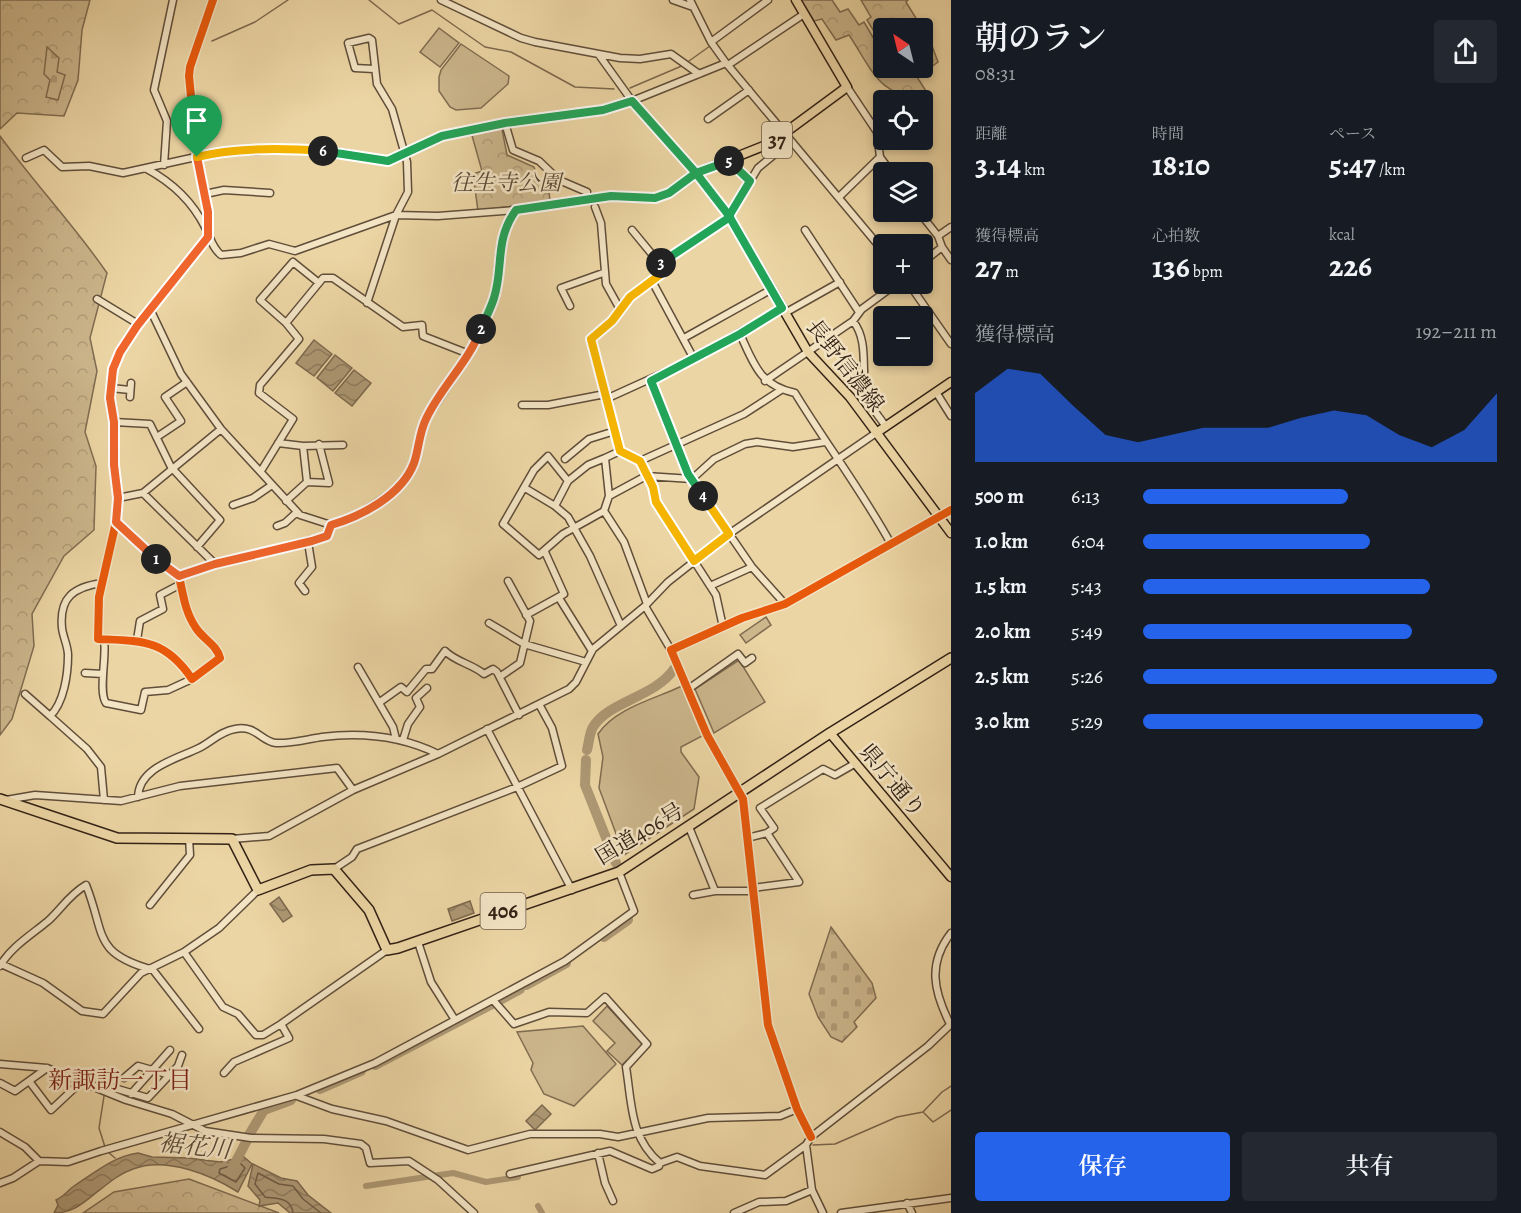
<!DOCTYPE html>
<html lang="ja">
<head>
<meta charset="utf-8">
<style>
	:root { --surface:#171b24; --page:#242831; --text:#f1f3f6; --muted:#9ea1a6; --accent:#2563eb }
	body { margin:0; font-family:Alegreya,"Noto Serif JP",serif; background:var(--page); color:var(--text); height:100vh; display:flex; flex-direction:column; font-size:22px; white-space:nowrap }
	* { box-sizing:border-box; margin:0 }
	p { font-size:20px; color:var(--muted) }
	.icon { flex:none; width:33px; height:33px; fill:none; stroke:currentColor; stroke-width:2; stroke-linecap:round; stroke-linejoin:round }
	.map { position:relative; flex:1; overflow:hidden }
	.details { display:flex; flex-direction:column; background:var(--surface); width:570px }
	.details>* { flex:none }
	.needle { width:39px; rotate:325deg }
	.controls { position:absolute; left:873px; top:18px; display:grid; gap:12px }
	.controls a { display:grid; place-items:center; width:60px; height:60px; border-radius:6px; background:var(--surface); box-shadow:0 3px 9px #0003; font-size:30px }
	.pin { position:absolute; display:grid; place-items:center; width:51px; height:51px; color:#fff; margin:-62px -26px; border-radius:50% 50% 50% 0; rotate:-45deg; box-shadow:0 0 6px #0007 }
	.pin .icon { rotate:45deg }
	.km { position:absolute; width:30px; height:30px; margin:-15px; border-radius:50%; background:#222; color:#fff; font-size:16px; line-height:30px; text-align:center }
	.round { display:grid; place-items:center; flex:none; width:63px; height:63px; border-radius:6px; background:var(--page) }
	.overview { display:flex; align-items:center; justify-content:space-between; height:102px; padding:0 24px }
	h1 { font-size:33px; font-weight:600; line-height:45px }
	.stats { display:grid; grid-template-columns:repeat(3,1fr); gap:9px; height:102px; padding:6px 24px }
	.stats div { display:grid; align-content:center }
	.stats b { font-size:30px; font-weight:600 }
	.stats small { font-size:16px; font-weight:400 }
	.stats p { font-size:16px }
	.chart { height:168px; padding:12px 24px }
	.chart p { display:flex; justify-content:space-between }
	.chart svg { width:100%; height:108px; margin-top:6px; fill:var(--accent); opacity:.7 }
	.cta { display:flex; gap:12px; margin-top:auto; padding:12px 24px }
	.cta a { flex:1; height:69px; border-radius:6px; background:var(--accent); color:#fff; font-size:24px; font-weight:600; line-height:69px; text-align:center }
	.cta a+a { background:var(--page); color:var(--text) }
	ul { padding:0 24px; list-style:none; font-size:20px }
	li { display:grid; grid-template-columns:96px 72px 1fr; align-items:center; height:45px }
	li i { height:15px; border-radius:8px; background:var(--accent) }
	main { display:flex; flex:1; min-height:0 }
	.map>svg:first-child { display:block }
	.green { fill:#ccb68c; stroke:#7f6c51; stroke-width:1.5 }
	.forest { fill:url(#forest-crowns); stroke:#7f6c51; stroke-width:1.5 }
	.cemetery { fill:url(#cemetery-stones); stroke:#7f6c51; stroke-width:1.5 }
	.water { fill:url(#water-waves); stroke:#7c684e; stroke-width:1.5 }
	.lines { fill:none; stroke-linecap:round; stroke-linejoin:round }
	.shore { stroke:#705c45; stroke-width:1.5 }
	.stream { stroke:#7c684e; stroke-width:1.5 }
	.canal { stroke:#ad9874; stroke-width:6 }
	.river { stroke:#ad9874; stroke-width:10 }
	.minor-casing { stroke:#604e3a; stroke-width:9 }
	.major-casing { stroke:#322116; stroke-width:11 }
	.highway-casing { stroke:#322116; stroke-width:12 }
	.minor { stroke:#f3e4c4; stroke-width:6 }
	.major { stroke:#ecd5a4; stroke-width:8 }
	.highway { stroke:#ecd5a4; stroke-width:9 }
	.cycleway-casing { stroke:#f3e4c4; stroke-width:11 }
	.cycleway { stroke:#e8590c; stroke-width:8 }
	.split-1-casing { stroke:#fff; stroke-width:12 }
	.split-2-casing { stroke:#fff; stroke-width:12 }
	.split-3-casing { stroke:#fff; stroke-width:12 }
	.split-4-casing { stroke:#fff; stroke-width:12 }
	.split-5-casing { stroke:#fff; stroke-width:12 }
	.split-6-casing { stroke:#fff; stroke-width:12 }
	.split-7-casing { stroke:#fff; stroke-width:12 }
	.split-1 { stroke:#f0652b; stroke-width:8 }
	.split-2 { stroke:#f0652b; stroke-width:8 }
	.split-3 { stroke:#22a559; stroke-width:8 }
	.split-4 { stroke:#f5b400; stroke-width:8 }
	.split-5 { stroke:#22a559; stroke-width:8 }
	.split-6 { stroke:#22a559; stroke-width:8 }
	.split-7 { stroke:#f5b400; stroke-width:8 }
	.labels { text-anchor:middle; stroke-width:5; stroke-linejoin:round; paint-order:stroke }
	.shield { fill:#f3e4c4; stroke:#6c5c4a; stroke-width:1.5 }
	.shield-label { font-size:21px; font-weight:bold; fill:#322116 }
	.park-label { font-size:22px; font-style:italic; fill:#584634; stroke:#f3e4c4 }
	.street-label { font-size:22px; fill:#322116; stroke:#f3e4c4 }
	.neighbourhood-label { font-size:24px; fill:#7a1f14; stroke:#f3e4c4 }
	.water-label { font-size:24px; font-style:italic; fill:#5d4b37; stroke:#f3e4c4 }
</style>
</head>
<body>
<main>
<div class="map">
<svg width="951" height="1213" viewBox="0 0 951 1213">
	<defs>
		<pattern id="forest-crowns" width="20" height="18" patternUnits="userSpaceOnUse" patternTransform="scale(1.5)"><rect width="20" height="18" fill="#ccb68c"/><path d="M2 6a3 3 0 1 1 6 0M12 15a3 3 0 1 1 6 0" fill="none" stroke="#b09c78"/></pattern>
		<pattern id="cemetery-stones" width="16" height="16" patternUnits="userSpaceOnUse" patternTransform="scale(1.5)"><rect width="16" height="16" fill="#ccb68c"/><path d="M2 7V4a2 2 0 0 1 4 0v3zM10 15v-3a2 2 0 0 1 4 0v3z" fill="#b09c78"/></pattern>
		<pattern id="water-waves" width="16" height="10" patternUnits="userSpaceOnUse" patternTransform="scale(1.5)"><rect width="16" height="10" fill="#ad9874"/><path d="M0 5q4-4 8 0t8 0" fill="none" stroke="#8d7c5e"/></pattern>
	</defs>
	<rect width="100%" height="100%" fill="#ecd5a4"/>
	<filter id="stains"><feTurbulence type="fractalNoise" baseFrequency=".00333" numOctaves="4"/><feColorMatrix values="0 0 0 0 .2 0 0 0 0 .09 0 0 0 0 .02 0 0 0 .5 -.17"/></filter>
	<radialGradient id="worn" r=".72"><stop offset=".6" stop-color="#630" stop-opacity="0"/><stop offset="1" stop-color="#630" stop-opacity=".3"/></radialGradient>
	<path class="green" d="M439,28L459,43L440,67L420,52Z
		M461,44L509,76L508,84L481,108L456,110L450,107L439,91V77L441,70Z
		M766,617L771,625L746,643L740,635Z
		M739,660L765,702L714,733L695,689Z
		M682,686L704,735L681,747V752L699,777L694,809L624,855L599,788L603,757L598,734C615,708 655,699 682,686Z
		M607,1006L643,1045L622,1065L607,1051L615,1043L593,1021Z
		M583,1026L616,1064L574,1106L544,1094L531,1070L533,1063L517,1032Z"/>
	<path class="forest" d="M0,0H90L82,30L78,80L64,116L17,113L0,129Z
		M801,0H832L840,12L848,9L859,25L864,22L883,54L884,68H922L923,50L932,46L938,62L917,77L926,91L924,94C881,102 870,66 849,35L836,40L822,19L814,21Z
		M861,0H908L906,2L922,28H884L883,46L867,20L871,17Z
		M501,124L507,155L534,167L542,188L549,192L550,201L478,211L473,174L482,171L471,132Z
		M0,136C34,183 74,225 107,273L90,338L97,371L85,432L96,466L94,530L64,556L32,614L34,646L12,719L0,735Z
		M189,1179L279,1213H83L114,1192Z"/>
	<path class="cemetery" d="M47,47L59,58L57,72L65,75L58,100L46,97L50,80L44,74Z
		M831,927L872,983L876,998L854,1022L857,1027L842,1042L831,1037L818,1017L809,994Z"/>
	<path class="water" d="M314,340L332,354L314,376L296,363Z
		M335,355L352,368L333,391L317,378Z
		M354,370L371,383L352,406L335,393Z
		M279,897L292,916L283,922L270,904Z
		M470,901L474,913L452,921L448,909Z
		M542,1105L551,1114L535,1130L526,1121Z
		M138,1153L152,1157L188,1158L220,1162L244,1157L252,1164L238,1192C211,1175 166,1156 133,1169C121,1173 111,1181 101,1189C85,1201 75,1213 54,1213L58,1205L56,1200C65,1196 68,1190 74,1186C94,1173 114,1156 138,1153Z
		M253,1164L281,1178L297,1181L308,1195L331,1213H290L278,1203L259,1206L260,1200L248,1186Z"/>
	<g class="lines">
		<path class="shore" d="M240,1163L245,1168L236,1182L219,1173L220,1169Z
			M293,1213C291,1197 277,1199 265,1197L255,1184L258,1173L279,1184L293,1186L303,1199L321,1213"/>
		<path class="stream" d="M369,0L399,24L432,10L485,47L511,52L575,87L614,89
			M212,41L255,22L288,0
			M689,61L710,46
			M630,88L684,65
			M104,1096L99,1128L105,1147
			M924,1113L933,1122L951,1110
			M813,1145L835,1144L897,1117L923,1112L942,1092L951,1086
			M108,1152L115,1158"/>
		<path class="canal" d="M366,1186L453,1173L486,1182L518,1177
			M538,1206L542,1213"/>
		<path class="river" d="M587,750C589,743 589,734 593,727C609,701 655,697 674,669
			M586,760L585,785L616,863
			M604,937L628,920
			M526,985L566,963
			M498,1001L520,989
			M375,1065L492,1004
			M320,1089L361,1071
			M249,1135L264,1110L291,1100
			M232,1169L247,1140"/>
		<g class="minor-casing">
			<path id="minor" d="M441,0L521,38L535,42L620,58L640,59L671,54L699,74
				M673,0L693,7
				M690,0L711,42L726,63L884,252
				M711,42L768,0
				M728,65L804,14
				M847,87L877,132L880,157L891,172
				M708,119L749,90
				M505,123L513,150L539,161L559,180L587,192
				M26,158L44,150L62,167L89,166L123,173L214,153L290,149L338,152L388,161L442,136L505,123L603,110L632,101L726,63
				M728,159L750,181
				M164,165L167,121L154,90L173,0
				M147,169C173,183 192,201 205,227C211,238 211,246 221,255L241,253L269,244L295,251L396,215L438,216L516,210L611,196L655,198L669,193L696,173L632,101L599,55
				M205,194L224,190L270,193
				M839,197L880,157
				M595,207L601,223L606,284L621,311
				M919,212L938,236L951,227
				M729,216L758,168L791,141
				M632,230L660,264
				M805,230L859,312
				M942,247L951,260
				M922,263L942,247L938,236
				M652,281L694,359
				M909,284L951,344
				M97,299L138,324
				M367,303L396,215L408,192L407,162L392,109L377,84L372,40L369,38L348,43L355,68L374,69
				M570,306L561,288L603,273
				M150,309L181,374L221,429L300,515L331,525L353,518L387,496L404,482L414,463L426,419L469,354L495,297L500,248L505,230L516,210
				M785,313L840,282
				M853,321C869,341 861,370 866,394C868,405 880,417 886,427
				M286,323L260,300L293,262L319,283
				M740,334C754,364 759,385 795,393C826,444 862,491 891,544
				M684,338L772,289
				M651,381L688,474L752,567L785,604
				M765,381L853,321L862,309L896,284
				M111,388L130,390
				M936,392L951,416
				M130,397L131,383
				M606,399L694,359L782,308
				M522,405H548L605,394
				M114,422L150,424L171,467L220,520L197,547
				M157,437L181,421L165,397L187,382
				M278,443L303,446L307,482L286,501
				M303,446L343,445
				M565,459L589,439L615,431
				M640,461L744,414L781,390
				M261,471L293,419L259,393L260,385L299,339L286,323L323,278H333L403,327L422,325L423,336L469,354
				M568,481L588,465L605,458
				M307,482L329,483L319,444
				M525,488L555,506L568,517L590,556L621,626
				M143,493L215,564
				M609,496L605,458L620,451
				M118,498L143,493L221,429
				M233,505L253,498L272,485
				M555,506L568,481L548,456L534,470L503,524L539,555L563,534L604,511
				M116,522L161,564L179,576C183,594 185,612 196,628C203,639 217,645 220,658L192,679C165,639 142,641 98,639L99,597L116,522L118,498L114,465V422L110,398L113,369L120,352L137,326L208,237V212L197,157L189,76L190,67L213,0
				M277,526L285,523L297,512
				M179,576L215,564L327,536L331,525
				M102,583C74,587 59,597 62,628C63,637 68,646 68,655C68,674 64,703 50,716L87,749L101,767L104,800
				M710,586L752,567
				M305,591L299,583L312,567L308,542
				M559,598L592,651
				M647,604L624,542L604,511L609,496L646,476L692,479L714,459L745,444L757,442L793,447L825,442
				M645,606L671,650
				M526,615L564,594L545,552
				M489,623L524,644L586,662
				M723,627L716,595L656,502L653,487L640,461L620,451L591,339L613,321L630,297L661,274L660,264L730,217
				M104,639C107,656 98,692 106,703L141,710L145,692L168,690L192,679
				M137,640L140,621L163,609L160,595L181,584
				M358,667L393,727L396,739
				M85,673L103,674
				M501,676L520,663L530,621L508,581
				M687,690L738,654L745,663L752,658
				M25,694L50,716
				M380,702L401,687L407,692L426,669H432L445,651C456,662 472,664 484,674L493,669L497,672L519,715
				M487,729L572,890
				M403,740L408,724L420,707L416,698L427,688
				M138,797C139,767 177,759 199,748C211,742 221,731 235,729C257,725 260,741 276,743C290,744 308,739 322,737C363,732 401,736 438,754
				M6,800L35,795L121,801L180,786L337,768L353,790
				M689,827L715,891
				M767,833L774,828L760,808L823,769L835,775L856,763
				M747,838L767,833L799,882L753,888
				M232,839L269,836L353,790L438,754L569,689L576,682L593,649L645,606L668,582L729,534L876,433
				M334,869L352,857L357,849L517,787L562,766L552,728L540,706
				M693,895L715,891H753
				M150,905L190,855L189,838
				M418,942L431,982L455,1020
				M184,952L223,1007L238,1014L256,1035H263L281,1024L387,950
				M1,964L43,983L82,1011L103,1014L141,973L184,952L219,928L258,890
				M0,966C11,947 31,935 48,921C61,909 70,894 86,885C106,935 92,953 153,970L199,1029
				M493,1000L514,1024L549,1012L587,1013L605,997L647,1044L626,1067C632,1104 630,1138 660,1163L677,1157L700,1166L765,1175L806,1145
				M950,1024C934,992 927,964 951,933
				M0,1064L47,1068L126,1100L172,1114L205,1131L251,1138L324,1139L361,1144L366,1148L370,1163L409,1161L438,1180L474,1213
				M224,1073L234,1062L289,1038L281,1024
				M124,1078L138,1066L170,1075
				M29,1081L51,1110L83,1080
				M0,1083L15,1091L47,1068
				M96,1086L104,1085L148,1098L178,1066L182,1055
				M131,1094L170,1050
				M297,1096L332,1109L386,1121L468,1150L530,1134H600L618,1137L708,1118L780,1116L797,1109
				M0,1132L25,1147L39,1161
				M811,1137L797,1109L768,1025L743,799L707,735L671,650L742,618L785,604L951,510
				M598,1153L605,1183L613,1201
				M510,1174L610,1151L652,1169L659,1166L660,1163
				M0,1183L13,1178L39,1161L68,1162L101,1151L297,1095L375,1063L565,961L634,911L619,872
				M907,1203L912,1213
				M734,1213L759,1202L786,1201L812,1190
				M823,1213L812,1190L806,1145L811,1137L928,1046L951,1024
				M841,1213L951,1198"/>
		</g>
		<g class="major-casing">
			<path id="major" d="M796,0L847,87L771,143L696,173L729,216L808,352L850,397L951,533
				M876,433L951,382
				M830,733L951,877"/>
		</g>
		<g class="highway-casing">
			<path id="highway" d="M0,799L117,838L232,839L258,890L311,870L334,869L369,910L387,950L398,948L619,872L830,733L951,658"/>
		</g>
		<use href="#minor" class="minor"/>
		<use href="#major" class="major"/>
		<use href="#highway" class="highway"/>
		<g class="cycleway-casing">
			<path id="cycleway" d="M116,522L161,564L179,576C183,594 185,612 196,628C203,639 217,645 220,658L192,679C165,639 142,641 98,639L99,597L116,522L118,498L114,465V422L110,398L113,369L120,352L137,326L208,237V212L197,157L189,76L190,67L213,0
				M811,1137L797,1109L768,1025L743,799L707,735L671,650L742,618L785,604L951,510"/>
		</g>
		<use href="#cycleway" class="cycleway"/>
	</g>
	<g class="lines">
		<g class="split-1-casing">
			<path id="split-1" d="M156,559L116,522L118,498L114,465V422L110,398L113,369L120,352L137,326L208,237V212L197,157"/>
		</g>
		<g class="split-2-casing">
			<path id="split-2" d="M156,559L179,576L215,564L312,541L327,536L331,525C362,516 402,495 414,463C419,449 419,433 426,419C441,387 468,363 481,329"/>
		</g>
		<g class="split-3-casing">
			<path id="split-3" d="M481,329C485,319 491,308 494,298C504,266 494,241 516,210L611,196L655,198L669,193L696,173L730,217L661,263"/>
		</g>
		<g class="split-4-casing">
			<path id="split-4" d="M661,263V274L630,297L612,321L591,339L620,451L640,461L653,487L656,502L694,561L729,534L703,496"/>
		</g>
		<g class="split-5-casing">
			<path id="split-5" d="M703,496L688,474L651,381L740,334L782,308L729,216L750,181L729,161"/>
		</g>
		<g class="split-6-casing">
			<path id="split-6" d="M323,151L388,161L442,136L505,123L603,110L632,101L696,173L729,161"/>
		</g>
		<g class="split-7-casing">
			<path id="split-7" d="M197,157C237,147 282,148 323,151"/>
		</g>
		<use href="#split-1" class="split-1"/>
		<use href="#split-2" class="split-2"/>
		<use href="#split-3" class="split-3"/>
		<use href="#split-4" class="split-4"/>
		<use href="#split-5" class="split-5"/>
		<use href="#split-6" class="split-6"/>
		<use href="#split-7" class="split-7"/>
	</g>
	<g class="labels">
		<g class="shield">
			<rect x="762" y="122" width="30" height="36" rx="4.5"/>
			<rect x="480.5" y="893" width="45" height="36" rx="4.5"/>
		</g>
		<g class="shield-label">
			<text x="777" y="147">37</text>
			<text x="503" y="918">406</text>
		</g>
		<g class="park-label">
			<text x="506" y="190">往生寺公園</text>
		</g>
		<g class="street-label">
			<text transform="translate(846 365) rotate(52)" y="8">長野信濃線</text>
			<text transform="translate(893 780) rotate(50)" y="8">県庁通り</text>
			<text transform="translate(639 833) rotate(-31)" y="8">国道406号</text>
		</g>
		<g class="neighbourhood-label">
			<text x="120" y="1088">新諏訪一丁目</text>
		</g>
		<g class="water-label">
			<text transform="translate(195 1146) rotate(6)" y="8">裾花川</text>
		</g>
	</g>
	<rect width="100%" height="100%" filter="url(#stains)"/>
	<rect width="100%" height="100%" fill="url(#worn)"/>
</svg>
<div class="controls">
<a><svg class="needle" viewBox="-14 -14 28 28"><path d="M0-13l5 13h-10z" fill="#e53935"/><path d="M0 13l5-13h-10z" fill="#9ea1a6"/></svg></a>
<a><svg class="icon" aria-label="locate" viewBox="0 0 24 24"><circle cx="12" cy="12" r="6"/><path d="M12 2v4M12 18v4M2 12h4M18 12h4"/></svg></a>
<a><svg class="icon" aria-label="layers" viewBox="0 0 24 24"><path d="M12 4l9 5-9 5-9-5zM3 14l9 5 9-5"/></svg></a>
<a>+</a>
<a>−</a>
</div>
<div class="pin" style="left:197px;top:157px;background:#1e9e55"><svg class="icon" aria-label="arrive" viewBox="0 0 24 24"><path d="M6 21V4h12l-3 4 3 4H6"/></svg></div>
<b class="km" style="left:156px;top:559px">1</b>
<b class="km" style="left:481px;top:329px">2</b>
<b class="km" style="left:661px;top:263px">3</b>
<b class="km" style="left:703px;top:496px">4</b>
<b class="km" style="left:729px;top:161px">5</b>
<b class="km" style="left:323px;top:151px">6</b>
</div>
<section class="details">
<div class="overview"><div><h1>朝のラン</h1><p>08:31</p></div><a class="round"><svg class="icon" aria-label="share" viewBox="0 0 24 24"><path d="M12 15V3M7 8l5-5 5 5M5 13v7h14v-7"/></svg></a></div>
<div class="stats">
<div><p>距離</p><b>3.14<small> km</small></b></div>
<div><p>時間</p><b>18:10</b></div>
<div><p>ペース</p><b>5:47<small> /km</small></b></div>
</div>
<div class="stats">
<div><p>獲得標高</p><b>27<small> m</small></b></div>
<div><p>心拍数</p><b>136<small> bpm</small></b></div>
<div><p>kcal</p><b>226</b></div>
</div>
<div class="chart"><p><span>獲得標高</span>192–211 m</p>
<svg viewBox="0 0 160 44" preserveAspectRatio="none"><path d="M0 44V16L10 6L20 8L30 21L40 33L50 36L60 33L70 30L80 30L90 30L100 26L110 23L120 25L130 33L140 38L150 31L160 16V44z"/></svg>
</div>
<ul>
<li><b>500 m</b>6:13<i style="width:58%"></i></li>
<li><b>1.0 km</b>6:04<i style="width:64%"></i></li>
<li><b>1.5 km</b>5:43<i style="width:81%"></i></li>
<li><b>2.0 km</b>5:49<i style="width:76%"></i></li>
<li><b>2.5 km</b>5:26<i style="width:100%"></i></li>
<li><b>3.0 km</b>5:29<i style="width:96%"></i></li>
</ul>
<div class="cta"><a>保存</a><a>共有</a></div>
</section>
</main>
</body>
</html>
